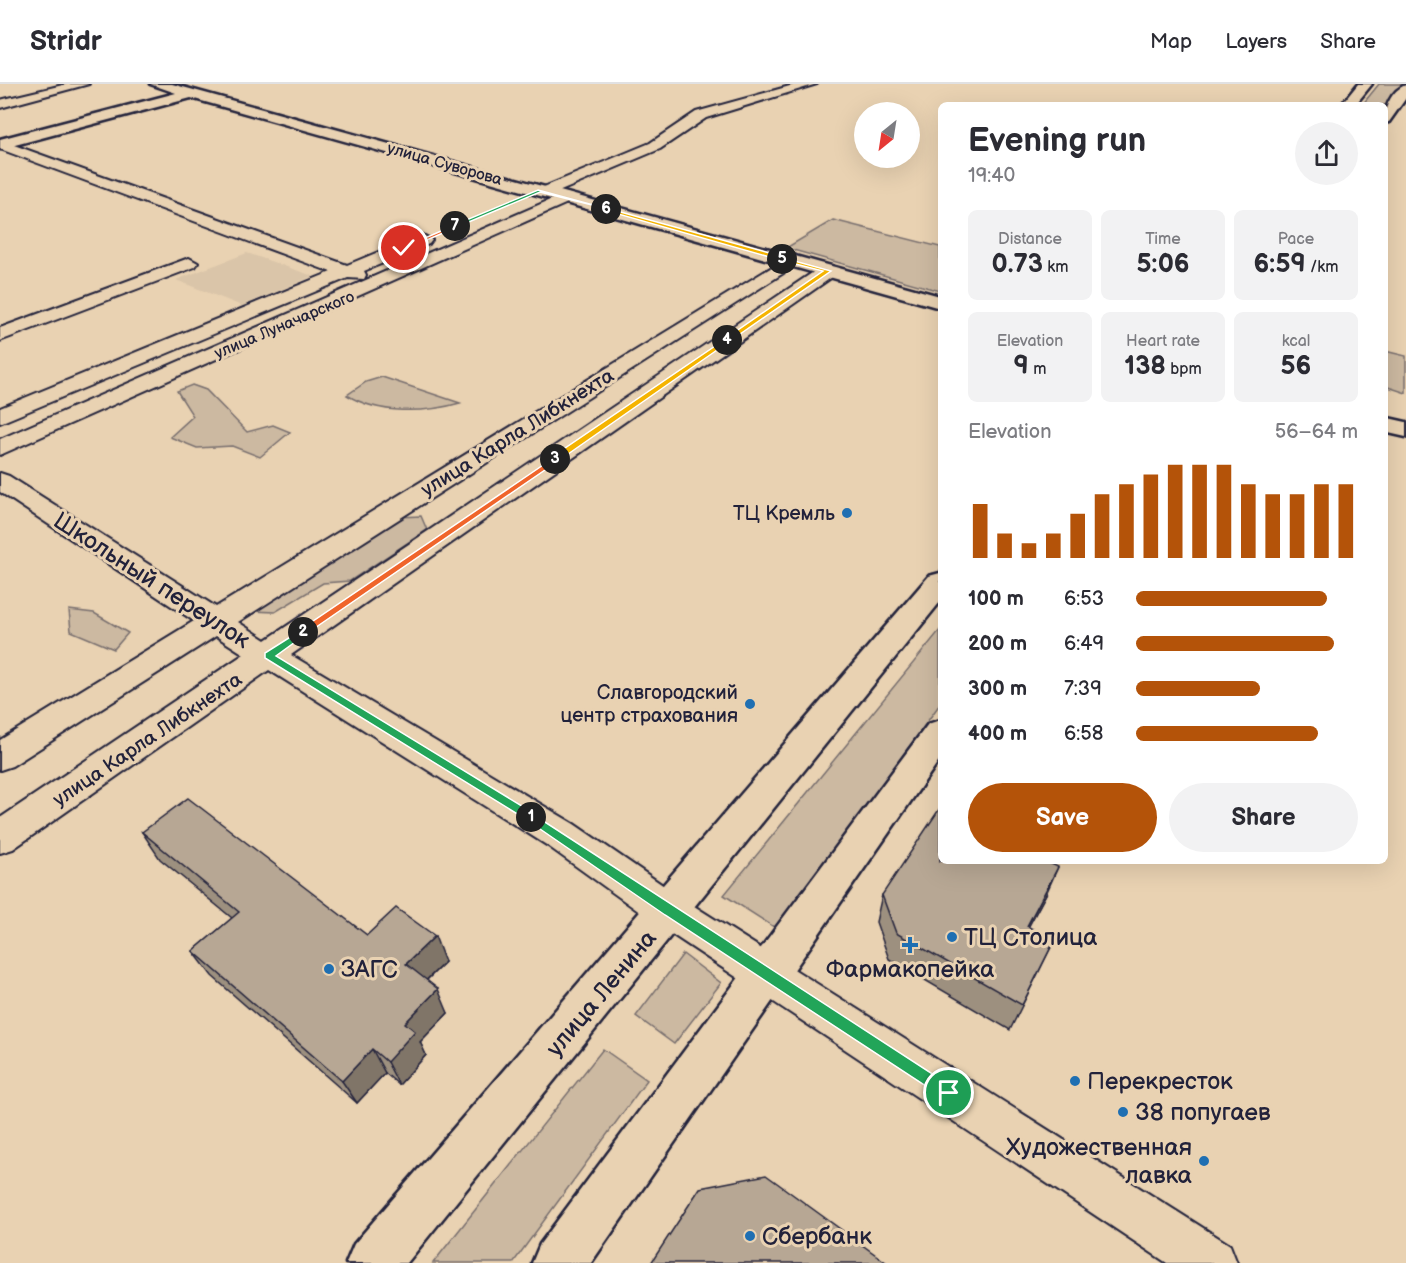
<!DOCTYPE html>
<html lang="en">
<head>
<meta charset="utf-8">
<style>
	:root { --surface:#fff; --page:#f2f2f3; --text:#2b2b33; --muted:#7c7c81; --line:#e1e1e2; --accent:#b45309 }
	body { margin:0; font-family:"Balsamiq Sans",sans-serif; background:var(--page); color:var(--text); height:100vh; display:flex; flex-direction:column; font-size:22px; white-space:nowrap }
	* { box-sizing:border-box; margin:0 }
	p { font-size:20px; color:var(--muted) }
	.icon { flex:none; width:33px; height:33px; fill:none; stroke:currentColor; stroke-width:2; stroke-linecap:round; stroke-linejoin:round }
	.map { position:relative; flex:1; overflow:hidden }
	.sheet { position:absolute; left:938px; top:18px; width:450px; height:762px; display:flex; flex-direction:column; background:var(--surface); border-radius:9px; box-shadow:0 6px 24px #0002 }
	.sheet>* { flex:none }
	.needle { width:39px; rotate:210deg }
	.tools { position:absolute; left:854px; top:18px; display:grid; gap:12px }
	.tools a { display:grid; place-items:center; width:66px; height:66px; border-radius:50%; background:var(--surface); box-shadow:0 6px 24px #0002; font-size:30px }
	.pin { position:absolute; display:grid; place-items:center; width:51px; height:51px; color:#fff; margin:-26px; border:3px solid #fff; border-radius:50%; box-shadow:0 2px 6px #0007 }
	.km { position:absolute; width:30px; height:30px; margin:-15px; border-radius:50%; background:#222; color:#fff; font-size:16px; line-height:30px; text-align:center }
	.round { display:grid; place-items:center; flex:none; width:63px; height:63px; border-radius:32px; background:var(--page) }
	.summary { display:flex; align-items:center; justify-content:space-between; height:102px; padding:0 30px }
	h1 { font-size:33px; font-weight:600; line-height:45px }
	.metrics { display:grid; grid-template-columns:repeat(3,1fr); gap:9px; height:102px; padding:6px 30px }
	.metrics div { display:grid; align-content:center; border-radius:9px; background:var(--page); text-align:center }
	.metrics b { font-size:26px; font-weight:600 }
	.metrics small { font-size:16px; font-weight:400 }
	.metrics p { font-size:16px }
	.chart { height:168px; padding:12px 30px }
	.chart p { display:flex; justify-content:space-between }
	.chart svg { width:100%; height:108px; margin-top:6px; stroke:var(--accent); stroke-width:6 }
	.primary-button { display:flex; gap:12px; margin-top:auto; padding:12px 30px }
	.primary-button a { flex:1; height:69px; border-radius:36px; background:var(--accent); color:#fff; font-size:24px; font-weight:600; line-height:69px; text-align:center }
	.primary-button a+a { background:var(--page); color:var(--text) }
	ul { padding:0 30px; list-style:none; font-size:20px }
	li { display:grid; grid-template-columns:96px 72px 1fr; align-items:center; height:45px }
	li i { height:15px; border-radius:8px; background:var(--accent) }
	header { display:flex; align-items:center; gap:36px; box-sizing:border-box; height:84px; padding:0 30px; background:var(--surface); border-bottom:2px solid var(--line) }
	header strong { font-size:28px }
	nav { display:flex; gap:33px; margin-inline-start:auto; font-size:21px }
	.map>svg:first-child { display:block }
	.built { fill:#dac5a9 }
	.green { fill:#ccb9a1; stroke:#776e6e; stroke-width:1.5 }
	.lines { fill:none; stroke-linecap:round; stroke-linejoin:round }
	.minor-casing { stroke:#22223b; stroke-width:4 }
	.tertiary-casing { stroke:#22223b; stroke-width:5 }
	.minor { fill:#e9d2b2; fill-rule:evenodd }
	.tertiary { fill:#e9d2b2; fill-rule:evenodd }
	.wall { fill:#9d907f; stroke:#22223b; stroke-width:1.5 }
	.shaded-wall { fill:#807568; stroke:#22223b; stroke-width:1.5 }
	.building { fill:#b7a794; stroke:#22223b; stroke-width:1.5 }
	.split-1 { fill:#22a559; stroke:#fff; stroke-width:1.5 }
	.split-2 { fill:#22a559; stroke:#fff; stroke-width:1.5 }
	.split-3 { fill:#f0652b; stroke:#fff; stroke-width:1.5 }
	.split-4 { fill:#f5b400; stroke:#fff; stroke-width:1.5 }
	.split-5 { fill:#f5b400; stroke:#fff; stroke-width:1.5 }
	.split-6 { fill:#f5b400; stroke:#fff; stroke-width:1.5 }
	.split-7 { fill:#22a559; stroke:#fff; stroke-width:1.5 }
	.split-8 { fill:#f0652b; stroke:#fff; stroke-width:1.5 }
	.poi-dot { fill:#1f6fb2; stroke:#e9d2b2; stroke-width:2 }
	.labels { text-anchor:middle; stroke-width:6; stroke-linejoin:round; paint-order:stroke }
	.far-street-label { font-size:16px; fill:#22223b; stroke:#e9d2b2 }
	.street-label { font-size:20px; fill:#22223b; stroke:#e9d2b2 }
	.poi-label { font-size:20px; fill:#22223b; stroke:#e9d2b2; text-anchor:end }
	.near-street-label { font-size:24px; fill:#22223b; stroke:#e9d2b2 }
	.near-poi-label { font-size:24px; fill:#22223b; stroke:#e9d2b2; text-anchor:start }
</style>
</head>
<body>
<header>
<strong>Stridr</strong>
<nav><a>Map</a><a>Layers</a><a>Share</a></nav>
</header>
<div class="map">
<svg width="1406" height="1179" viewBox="0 0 1406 1179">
	<rect width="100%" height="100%" fill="#e9d2b2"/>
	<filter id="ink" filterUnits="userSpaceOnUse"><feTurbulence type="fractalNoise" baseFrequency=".0167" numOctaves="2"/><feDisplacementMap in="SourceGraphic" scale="12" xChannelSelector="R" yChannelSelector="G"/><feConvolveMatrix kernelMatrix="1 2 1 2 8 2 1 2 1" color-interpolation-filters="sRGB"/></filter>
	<g filter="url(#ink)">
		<path class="built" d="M247,169L313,192L242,222L176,196Z"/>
		<path class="green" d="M1379,0H1402L1385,24L1384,21H1362Z
			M833,136L940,163V207L786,164Z
			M1385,267L1406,272V309L1385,302Z
			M382,293L460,319C425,329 379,331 347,311L366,298Z
			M192,301L206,306L247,348L273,341L290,348L260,373L232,362L197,364L170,353L193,332L177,307Z
			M421,432L427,446L350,497L323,499L275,528L252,527L399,433Z
			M69,526L94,529L128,549L114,565L71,547Z
			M940,546V620L777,845L724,811Z
			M683,870L721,899L674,960L636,932Z
			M603,965L647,996L513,1179H433Z"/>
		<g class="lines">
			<g class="minor-casing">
				<path id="minor" d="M67,0H89L0,24V16Z
					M797,0H817L706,34L660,65L551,111H539L537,108L539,105L650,59L696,28Z
					M0,56L347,181L417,152L423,151L432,156L429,160L364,187L366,191L364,195L348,194L0,339V324L331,188L0,65Z
					M566,109L572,111L574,114L572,117L0,371V355Z
					M790,172L796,173L799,177L796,181L238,538L266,556L821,183H835L837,187L835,191L291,571L574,740L683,815L1230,1161L1237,1179H1167L655,839L548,762L269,586L13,765L0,769V734L244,570L216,552L12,682L0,686V656L194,537L0,408V389L9,392L216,523Z
					M189,174L198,179L195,183L0,257V244Z"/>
			</g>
			<g class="tertiary-casing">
				<path id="tertiary" d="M150,0H172L940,212V224L191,14L0,65V55L176,9Z
					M1358,0H1372L1355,21H1341Z
					M1406,1V14L1389,38L1384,39C1384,25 1391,6 1406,1Z
					M1384,333L1406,338V353L1384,348Z
					M940,489V518L407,1179H346L354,1160L929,492Z
					M940,636V675L591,1179H532L540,1160L928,640Z"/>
			</g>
			<use href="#minor" class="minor"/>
			<use href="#tertiary" class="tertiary"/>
		</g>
		<path class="wall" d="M142,748L367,851L445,878L427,896L448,929L420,958L426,971L399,1001L385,989L357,1019L212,892L193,867L232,834L160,775Z
			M1046,810L1028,843L1054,857L1010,946L889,875L876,838L882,811Z"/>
		<path class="shaded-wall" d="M1058,783L1046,810L1015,868L1027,842Z
			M435,852L445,878L417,905L406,880Z
			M438,905L448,929L420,958L426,971L399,1001L387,978L405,939Z
			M372,965L385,989L357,1019L342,997Z"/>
		<path class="building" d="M188,714L367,851L396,824L435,852L406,880L438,905L405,939L415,947L387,978L372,965L342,997L193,867L239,828L142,748Z
			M940,724V777H1045L1058,783L1027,842L1054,857L1022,921L896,849L882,811Z
			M766,1091L887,1179H651L700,1104Z"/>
	</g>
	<path class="split-1" d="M531,729L954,1004V1014H944L665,831L527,736L526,733Z"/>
	<path class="split-2" d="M303,545L308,548L306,550L276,572L535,730V736H527L265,574V569Z"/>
	<path class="split-3" d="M555,373L558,377L306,550H300V546Z"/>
	<path class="split-4" d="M727,254L730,257L558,377H552V373Z"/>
	<path class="split-5" d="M780,173L831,187L730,257H725V255L823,187L780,176Z"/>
	<path class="split-6" d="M606,124L784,173L785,175L780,176L604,126Z"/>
	<path class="split-7" d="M538,106L608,125L540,108L457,143L452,142Z"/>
	<path class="split-8" d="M455,141L457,143L406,165L402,164Z"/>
	<g class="poi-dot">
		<circle cx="847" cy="429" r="6"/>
		<circle cx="750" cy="620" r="6"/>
		<circle cx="952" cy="853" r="6"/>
		<path d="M907 852h6v6h6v6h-6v6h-6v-6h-6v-6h6z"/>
		<circle cx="329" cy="885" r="6"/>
		<circle cx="1075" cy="997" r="6"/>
		<circle cx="1123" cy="1028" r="6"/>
		<circle cx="1204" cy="1077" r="6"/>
		<circle cx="750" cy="1152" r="6"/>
	</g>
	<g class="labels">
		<g class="far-street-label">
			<text transform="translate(445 79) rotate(16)" y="6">улица Суворова</text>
			<text transform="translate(284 240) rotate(-23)" y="6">улица Луначарского</text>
		</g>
		<g class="street-label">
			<text transform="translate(517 348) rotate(-32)" y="7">улица Карла Либкнехта</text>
			<text transform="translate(147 655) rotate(-34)" y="7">улица Карла Либкнехта</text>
		</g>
		<g class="poi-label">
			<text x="835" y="436">ТЦ Кремль</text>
			<text x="738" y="615">Славгородский<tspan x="738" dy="23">центр страхования</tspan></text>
		</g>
		<g class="near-street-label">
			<text transform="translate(152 496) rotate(33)" y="8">Школьный переулок</text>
			<text transform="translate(601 909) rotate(-50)" y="8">улица Ленина</text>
		</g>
		<g class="near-poi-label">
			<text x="964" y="861">ТЦ Столица</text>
			<text x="341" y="893">ЗАГС</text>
			<text x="910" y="893" text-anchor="middle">Фармакопейка</text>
			<text x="1087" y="1005">Перекресток</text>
			<text x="1135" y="1036">38 попугаев</text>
			<text x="1192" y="1071" text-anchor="end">Художественная<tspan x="1192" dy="28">лавка</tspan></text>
			<text x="762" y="1160">Сбербанк</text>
		</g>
	</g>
</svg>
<div class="tools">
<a><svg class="needle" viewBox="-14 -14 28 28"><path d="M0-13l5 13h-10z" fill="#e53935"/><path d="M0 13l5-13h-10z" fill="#7c7c81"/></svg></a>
</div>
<div class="pin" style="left:949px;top:1009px;background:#1e9e55"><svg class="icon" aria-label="arrive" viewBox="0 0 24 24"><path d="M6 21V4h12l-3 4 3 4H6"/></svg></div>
<div class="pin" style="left:404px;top:164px;background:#d93025"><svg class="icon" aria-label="check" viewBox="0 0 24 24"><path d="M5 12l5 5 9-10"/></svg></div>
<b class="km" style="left:531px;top:733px">1</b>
<b class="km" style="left:303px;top:548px">2</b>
<b class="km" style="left:555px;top:375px">3</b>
<b class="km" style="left:727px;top:256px">4</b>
<b class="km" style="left:782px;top:175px">5</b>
<b class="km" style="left:606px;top:125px">6</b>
<b class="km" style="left:455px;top:142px">7</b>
<section class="sheet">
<div class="summary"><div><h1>Evening run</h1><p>19:40</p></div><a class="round"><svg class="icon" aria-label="share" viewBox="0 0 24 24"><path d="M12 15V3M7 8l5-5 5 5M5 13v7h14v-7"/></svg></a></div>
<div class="metrics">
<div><p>Distance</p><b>0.73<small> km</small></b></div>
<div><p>Time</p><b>5:06</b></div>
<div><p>Pace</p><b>6:59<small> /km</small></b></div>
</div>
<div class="metrics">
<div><p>Elevation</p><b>9<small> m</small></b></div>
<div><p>Heart rate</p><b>138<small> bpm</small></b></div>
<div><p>kcal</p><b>56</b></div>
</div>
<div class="chart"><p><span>Elevation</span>56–64 m</p>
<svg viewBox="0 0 160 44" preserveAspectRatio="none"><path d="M5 44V22M15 44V34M25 44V38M35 44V34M45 44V26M55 44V18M65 44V14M75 44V10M85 44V6M95 44V6M105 44V6M115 44V14M125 44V18M135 44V18M145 44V14M155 44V14"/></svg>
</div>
<ul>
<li><b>100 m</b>6:53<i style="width:86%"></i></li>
<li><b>200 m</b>6:49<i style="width:89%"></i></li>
<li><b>300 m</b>7:39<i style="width:56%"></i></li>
<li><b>400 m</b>6:58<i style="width:82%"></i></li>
</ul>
<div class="primary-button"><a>Save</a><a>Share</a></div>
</section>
</div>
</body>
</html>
